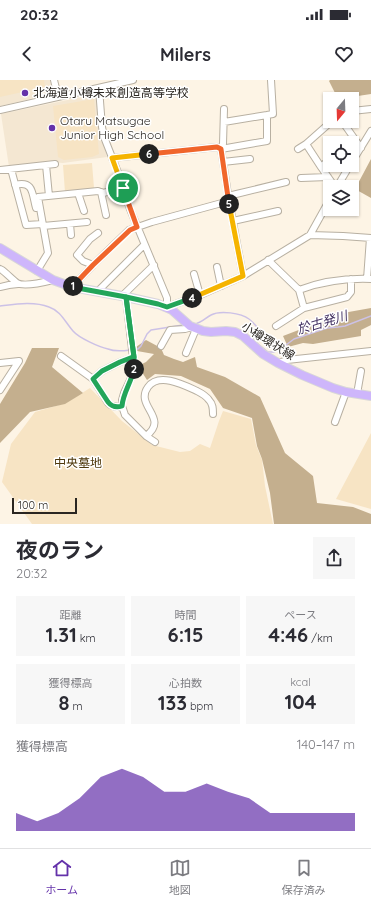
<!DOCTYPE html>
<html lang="ja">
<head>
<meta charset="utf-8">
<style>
	:root { --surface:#fff; --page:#f7f7f7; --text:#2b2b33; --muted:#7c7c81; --line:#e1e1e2; --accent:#6432aa }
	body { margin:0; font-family:Quicksand,"Noto Sans JP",sans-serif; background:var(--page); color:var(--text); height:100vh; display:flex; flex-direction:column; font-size:15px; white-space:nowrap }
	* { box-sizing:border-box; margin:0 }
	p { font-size:13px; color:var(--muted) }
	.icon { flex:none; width:22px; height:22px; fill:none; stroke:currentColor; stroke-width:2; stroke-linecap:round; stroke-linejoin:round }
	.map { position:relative; height:444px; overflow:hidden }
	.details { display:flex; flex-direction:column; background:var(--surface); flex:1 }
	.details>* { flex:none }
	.needle { width:26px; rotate:199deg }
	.tools { position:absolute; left:323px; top:12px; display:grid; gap:8px }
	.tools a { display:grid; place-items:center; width:36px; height:36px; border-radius:0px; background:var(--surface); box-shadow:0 1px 3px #0004; font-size:20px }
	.scale { position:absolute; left:12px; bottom:10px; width:65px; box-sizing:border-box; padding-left:4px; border:2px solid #2a2621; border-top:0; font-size:11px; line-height:14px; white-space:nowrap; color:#2a2621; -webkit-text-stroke:3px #fff; paint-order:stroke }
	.pin { position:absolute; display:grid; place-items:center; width:34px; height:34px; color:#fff; margin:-17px; border:2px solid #fff; border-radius:50%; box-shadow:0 1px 4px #0007 }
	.km { position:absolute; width:20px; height:20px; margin:-10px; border-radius:50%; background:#222; color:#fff; font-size:11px; line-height:20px; text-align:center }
	.round { display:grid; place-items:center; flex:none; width:42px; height:42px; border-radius:0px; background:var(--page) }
	.overview { display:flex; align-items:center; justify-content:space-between; height:68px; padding:0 16px }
	h1 { font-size:22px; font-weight:700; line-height:30px }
	.metrics { display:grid; grid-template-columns:repeat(3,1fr); gap:6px; height:68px; padding:4px 16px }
	.metrics div { display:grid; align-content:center; border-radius:0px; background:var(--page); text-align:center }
	.metrics b { font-size:20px; font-weight:700 }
	.metrics small { font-size:11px; font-weight:400 }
	.metrics p { font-size:11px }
	.chart { height:112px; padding:8px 16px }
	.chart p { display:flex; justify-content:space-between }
	.chart svg { width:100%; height:72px; margin-top:4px; fill:var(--accent); opacity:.7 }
	.status { display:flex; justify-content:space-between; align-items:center; height:28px; padding:0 20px; background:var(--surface); direction:ltr }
	.status svg { height:11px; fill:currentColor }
	header { display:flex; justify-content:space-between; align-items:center; height:52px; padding:0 16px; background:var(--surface); font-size:18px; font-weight:700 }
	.tabs { display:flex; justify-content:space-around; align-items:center; height:56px; border-top:1px solid var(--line); background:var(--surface); font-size:11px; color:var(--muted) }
	.tabs a { display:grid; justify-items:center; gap:2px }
	.tabs .active { color:var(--accent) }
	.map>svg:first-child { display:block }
	.built { fill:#f4e7d2 }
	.green { fill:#f7e4c4 }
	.forest { fill:#c4af8e }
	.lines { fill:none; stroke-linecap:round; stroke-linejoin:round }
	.stream { stroke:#ccc1e6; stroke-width:1.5 }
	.minor-casing { stroke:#b8b0a2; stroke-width:8 }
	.major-casing { stroke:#d9d8d7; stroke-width:10 }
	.minor { stroke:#fff; stroke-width:6 }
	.major { stroke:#ceb6fb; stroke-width:8 }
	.split-1-casing { stroke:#fff; stroke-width:8 }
	.split-2-casing { stroke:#fff; stroke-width:8 }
	.split-3-casing { stroke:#fff; stroke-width:8 }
	.split-4-casing { stroke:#fff; stroke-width:8 }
	.split-5-casing { stroke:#fff; stroke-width:8 }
	.split-6-casing { stroke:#fff; stroke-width:8 }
	.split-7-casing { stroke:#fff; stroke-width:8 }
	.split-1 { stroke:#f0652b; stroke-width:5 }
	.split-2 { stroke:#22a559; stroke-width:5 }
	.split-3 { stroke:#22a559; stroke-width:5 }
	.split-4 { stroke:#22a559; stroke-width:5 }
	.split-5 { stroke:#f5b400; stroke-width:5 }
	.split-6 { stroke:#f0652b; stroke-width:5 }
	.split-7 { stroke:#f5b400; stroke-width:5 }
	.poi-dot { fill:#6432aa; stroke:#fff; stroke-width:1.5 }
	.labels { text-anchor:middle; stroke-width:3; stroke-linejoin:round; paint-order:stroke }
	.poi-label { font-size:12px; fill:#2a2621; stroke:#fff; text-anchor:start }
	.street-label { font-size:12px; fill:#2a2621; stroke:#fff }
	.park-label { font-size:12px; fill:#4e380c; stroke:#fff }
	.water-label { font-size:13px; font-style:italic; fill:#443363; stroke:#fff }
</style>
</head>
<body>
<div class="status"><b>20:32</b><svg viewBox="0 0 49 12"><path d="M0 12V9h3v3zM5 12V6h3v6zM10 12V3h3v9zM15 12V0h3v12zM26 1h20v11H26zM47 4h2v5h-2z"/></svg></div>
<header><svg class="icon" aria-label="back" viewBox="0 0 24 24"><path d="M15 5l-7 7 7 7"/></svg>Milers<svg class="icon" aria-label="heart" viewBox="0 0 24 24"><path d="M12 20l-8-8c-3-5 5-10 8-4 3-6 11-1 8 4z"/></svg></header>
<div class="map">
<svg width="371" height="444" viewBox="0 0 371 444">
	<rect width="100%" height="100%" fill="#fdf4e5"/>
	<path class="built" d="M0,0H50L52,10L48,15L0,26Z
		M96,14L98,16L101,62H103L107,77L63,83L51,82L9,87L1,34Z"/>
	<path class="green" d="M0,0H44L45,7L0,17Z
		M94,19L99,74L92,77L64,80L58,77L53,26Z
		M92,83L94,108L65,112L63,85Z
		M90,308L122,341L152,365L180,372L190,371L200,364L210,368L219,341L223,331L251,339L256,365L262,380L265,406L273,444H32L2,402L11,364L35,332L66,323Z
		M371,353V429L336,419Z"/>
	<path class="forest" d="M330,0H371V14L338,19L329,1Z
		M371,79V118L355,109Z
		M371,228V245L361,250V256L313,264L303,263L288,267L283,256L343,233Z
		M146,260L161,268L164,275L174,279L183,282L195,277L197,287L225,297L260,317L285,373L313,396L317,423L353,427L371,434V444H274L270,413L262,379L257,366L252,338L223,328L210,309L181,296L155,294L147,300L138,286L146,282L154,274L137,271L136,267Z
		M32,268H59L52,287L83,313L65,324L30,332L0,363V324L25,283Z"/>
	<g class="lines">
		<path class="stream" d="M0,226C16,224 34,221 49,227C61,231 65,242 73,251C79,258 99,267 108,269C115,272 123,271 130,270
			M194,244C202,243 205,238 211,235C220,230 241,233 249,239C252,241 255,245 258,248L254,255L253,260L268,272H274L282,268L294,259L327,248L338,247L345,246L371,236
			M134,269H138L141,266L147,254L151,250L183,245"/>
		<g class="minor-casing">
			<path id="minor" d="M54,0L58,17
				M99,8L102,47L104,57L117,90L130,129L167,218V227L200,215L243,196L310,155L330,119
				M224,29L223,64L221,69L229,121L243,196
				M0,30L133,0
				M352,31L371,29
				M332,41L306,64L321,87L335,107
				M342,41L361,68
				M224,42L267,35
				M298,69L306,64
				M112,78L217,67L221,69L267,61V35L273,34L271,0
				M223,82L250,79
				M352,82L371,51
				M46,85L49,116
				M321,87L330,79
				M11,89L26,145L43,144
				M0,90L55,84
				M301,98L328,97
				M15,105C34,100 32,114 36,128
				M337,107L350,85
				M101,112L106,135
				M78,113L84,131
				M228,116L286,102
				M233,141L278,131
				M70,144L71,155
				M43,146L87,142
				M310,155L343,156L371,158
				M268,180L299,210L304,228
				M93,185L83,181L77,175L90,159L98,153
				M217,187L221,206
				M0,189L2,190C6,193 13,200 17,203C24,207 45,202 53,200
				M37,191L48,173L38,117L98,111L103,113L123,108
				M194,194L200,215
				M367,199L370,158
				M0,207L9,205L18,204
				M72,207L93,185L129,150L152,142L229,121
				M299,210C323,201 345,198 371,199
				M98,211L144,165
				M122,216L154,185
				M126,217L134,287L132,296L124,313L122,320V326L125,335L146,356L155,362
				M276,246L304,228L347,217L351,212V199
				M161,266L170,250L185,249L192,247
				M186,273L196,249
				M61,276L93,299L108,323C112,327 116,328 122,326
				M0,283L19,281L0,310
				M278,283L287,280L371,271
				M93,299L102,291L120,282L134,277
				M357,314L361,291
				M335,342L346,312
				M146,356C170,338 134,326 148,307C159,292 184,305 197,311C201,313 206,316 209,320C213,324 213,329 213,334"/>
		</g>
		<g class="major-casing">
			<path id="major" d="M0,168L53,200L72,207L122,216L158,224L172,230L190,246L203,251L211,252L226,251L235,252L243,256L263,274L278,283L302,295L333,308L346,312L371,316"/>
		</g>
		<use href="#minor" class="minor"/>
		<use href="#major" class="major"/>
	</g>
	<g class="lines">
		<g class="split-1-casing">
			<path id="split-1" d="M73,206L93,185L130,150L137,147L123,108"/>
		</g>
		<g class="split-2-casing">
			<path id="split-2" d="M73,206L72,207L126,217L134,277V289"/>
		</g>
		<g class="split-3-casing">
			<path id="split-3" d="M133,277L120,282L102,291L93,299L108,322C112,327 116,328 122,326C123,313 131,303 134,289"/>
		</g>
		<g class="split-4-casing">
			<path id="split-4" d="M133,277H134L126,217L158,224L167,227L192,218"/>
		</g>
		<g class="split-5-casing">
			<path id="split-5" d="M192,218L243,196L229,124"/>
		</g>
		<g class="split-6-casing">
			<path id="split-6" d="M149,74L217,67L221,69L229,124"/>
		</g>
		<g class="split-7-casing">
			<path id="split-7" d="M123,108L112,78L149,74"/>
		</g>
		<use href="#split-1" class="split-1"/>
		<use href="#split-2" class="split-2"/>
		<use href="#split-3" class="split-3"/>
		<use href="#split-4" class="split-4"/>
		<use href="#split-5" class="split-5"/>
		<use href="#split-6" class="split-6"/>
		<use href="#split-7" class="split-7"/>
	</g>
	<g class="poi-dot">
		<circle cx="25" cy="13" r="4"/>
		<circle cx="52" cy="48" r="4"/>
	</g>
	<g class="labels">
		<g class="poi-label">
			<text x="33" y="17">北海道小樽未来創造高等学校</text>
			<text x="60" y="45">Otaru Matsugae<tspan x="60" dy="14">Junior High School</tspan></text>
		</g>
		<g class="street-label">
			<text transform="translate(268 261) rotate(32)" y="4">小樽環状線</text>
		</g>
		<g class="park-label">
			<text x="78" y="387">中央墓地</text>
		</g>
		<g class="water-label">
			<text transform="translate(322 242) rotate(-16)" y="5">於古発川</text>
		</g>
	</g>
</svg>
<div class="tools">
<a><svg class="needle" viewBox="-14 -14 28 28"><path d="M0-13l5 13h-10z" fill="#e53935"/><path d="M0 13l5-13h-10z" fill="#7c7c81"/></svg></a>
<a><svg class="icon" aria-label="locate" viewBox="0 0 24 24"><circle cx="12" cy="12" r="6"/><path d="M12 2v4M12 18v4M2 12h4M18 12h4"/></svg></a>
<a><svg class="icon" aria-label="layers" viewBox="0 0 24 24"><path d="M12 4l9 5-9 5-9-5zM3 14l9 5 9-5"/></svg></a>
</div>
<div class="scale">100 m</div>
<div class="pin" style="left:123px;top:108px;background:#1e9e55"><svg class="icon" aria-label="arrive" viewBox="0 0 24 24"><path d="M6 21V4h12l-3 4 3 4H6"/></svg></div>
<b class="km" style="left:73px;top:206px">1</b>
<b class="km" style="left:134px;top:289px">2</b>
<b class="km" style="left:192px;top:218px">4</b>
<b class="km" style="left:229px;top:124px">5</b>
<b class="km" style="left:149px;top:74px">6</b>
</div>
<section class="details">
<div class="overview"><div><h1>夜のラン</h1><p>20:32</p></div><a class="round"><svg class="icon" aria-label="share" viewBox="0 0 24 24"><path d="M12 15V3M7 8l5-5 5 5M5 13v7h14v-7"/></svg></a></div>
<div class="metrics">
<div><p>距離</p><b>1.31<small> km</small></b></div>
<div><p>時間</p><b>6:15</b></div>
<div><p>ペース</p><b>4:46<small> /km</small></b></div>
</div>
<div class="metrics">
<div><p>獲得標高</p><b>8<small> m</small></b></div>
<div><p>心拍数</p><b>133<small> bpm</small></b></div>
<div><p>kcal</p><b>104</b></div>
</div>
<div class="chart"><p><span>獲得標高</span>140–147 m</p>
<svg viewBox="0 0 160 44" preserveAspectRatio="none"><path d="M0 44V33L10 38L20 33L30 24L40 11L50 6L60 11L70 20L80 20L90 15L100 20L110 24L120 33L130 33L140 33L150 33L160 33V44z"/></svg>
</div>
</section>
<nav class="tabs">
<a class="active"><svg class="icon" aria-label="home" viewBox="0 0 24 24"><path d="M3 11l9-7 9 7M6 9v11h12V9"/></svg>ホーム</a>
<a><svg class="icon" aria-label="map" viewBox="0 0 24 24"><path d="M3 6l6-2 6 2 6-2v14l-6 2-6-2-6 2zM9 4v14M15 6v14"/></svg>地図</a>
<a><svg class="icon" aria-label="saved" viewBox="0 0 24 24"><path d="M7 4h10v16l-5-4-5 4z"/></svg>保存済み</a>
</nav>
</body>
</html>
